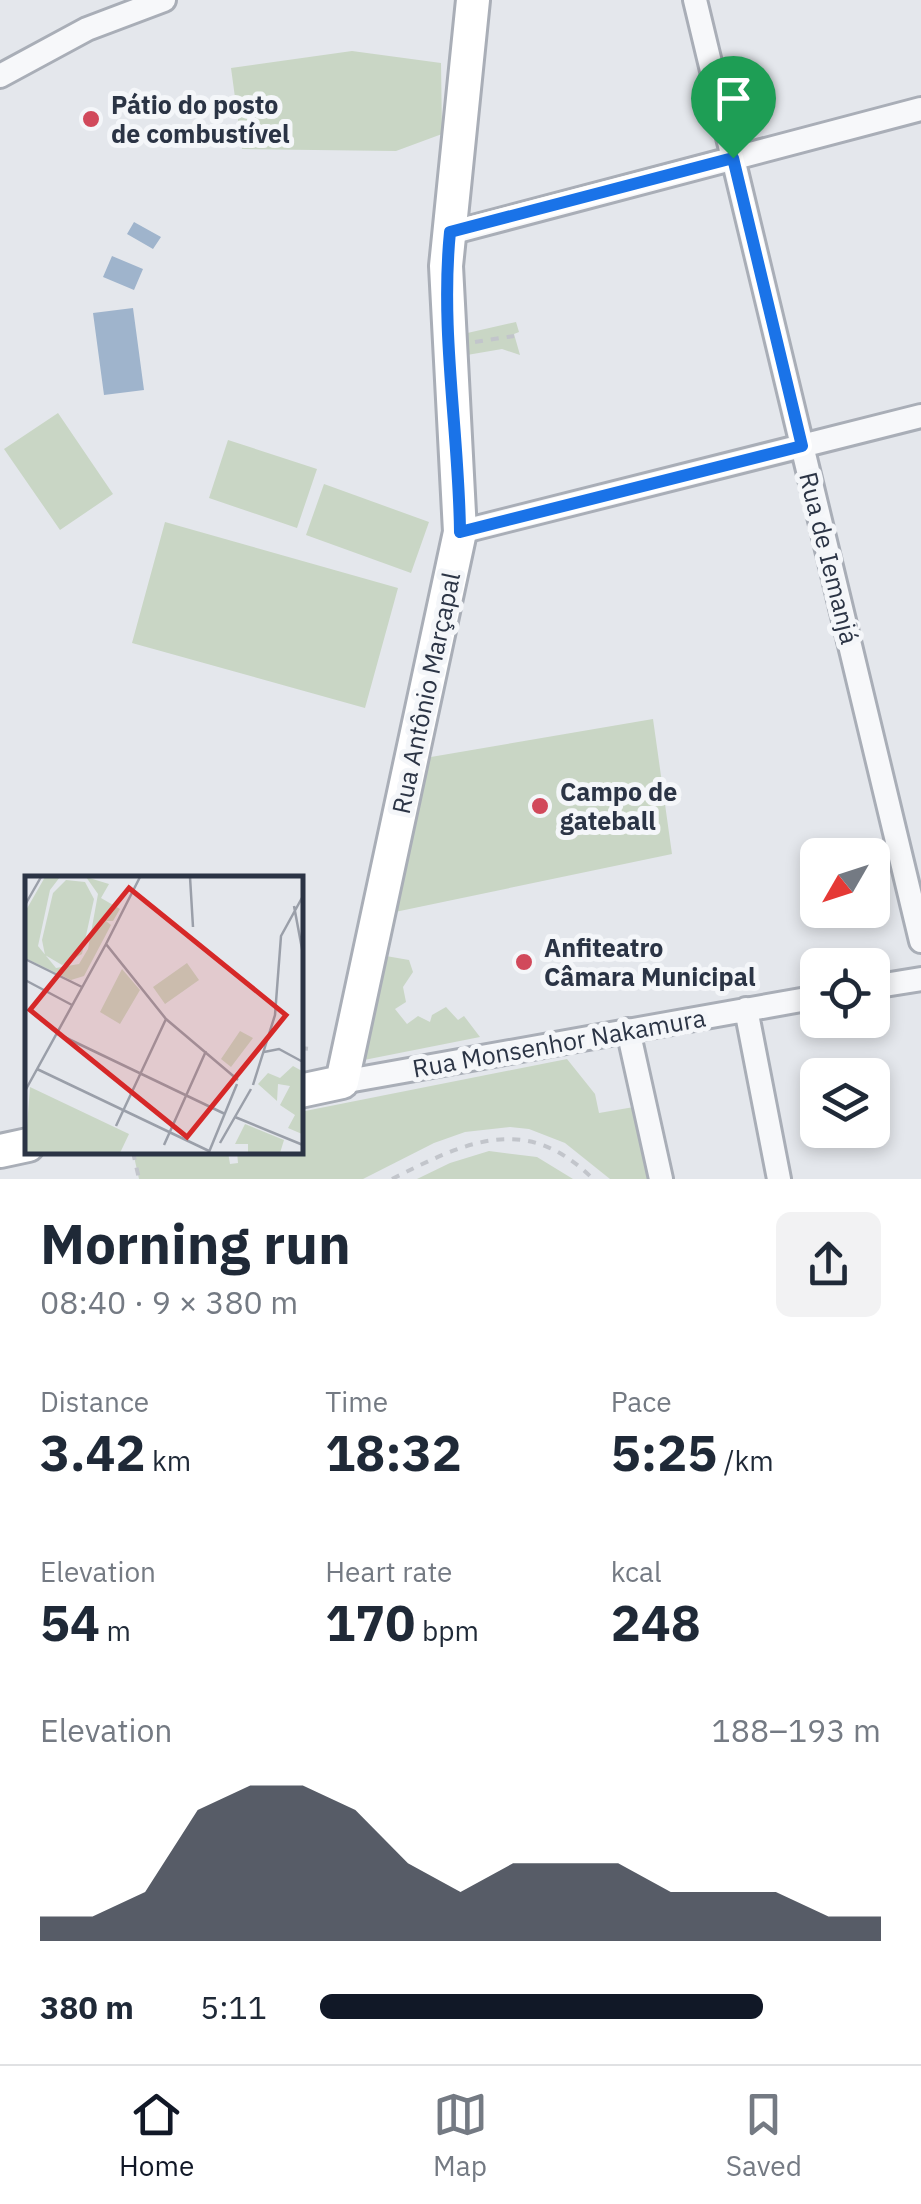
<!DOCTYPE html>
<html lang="en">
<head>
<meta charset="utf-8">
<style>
	:root { --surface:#fff; --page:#f2f2f3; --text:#1f2937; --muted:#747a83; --line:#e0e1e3; --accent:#111827 }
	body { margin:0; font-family:"IBM Plex Sans",sans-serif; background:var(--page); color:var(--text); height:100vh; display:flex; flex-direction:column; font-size:38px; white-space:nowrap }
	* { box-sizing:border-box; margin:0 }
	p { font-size:32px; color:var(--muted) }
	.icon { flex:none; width:55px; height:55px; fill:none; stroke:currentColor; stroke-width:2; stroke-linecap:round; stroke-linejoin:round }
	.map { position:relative; height:1179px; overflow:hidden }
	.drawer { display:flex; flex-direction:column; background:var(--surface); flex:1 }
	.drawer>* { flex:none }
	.needle { width:65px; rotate:231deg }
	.buttons { position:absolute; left:800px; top:838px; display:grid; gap:20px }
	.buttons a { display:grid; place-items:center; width:90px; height:90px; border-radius:15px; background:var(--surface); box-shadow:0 5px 15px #0003; font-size:50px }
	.pin { position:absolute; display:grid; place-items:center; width:85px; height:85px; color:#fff; margin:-102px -42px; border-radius:50% 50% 50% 0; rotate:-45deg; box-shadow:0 0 10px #0007 }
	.pin .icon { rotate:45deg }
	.round { display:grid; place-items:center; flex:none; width:105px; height:105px; border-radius:15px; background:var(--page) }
	.head { display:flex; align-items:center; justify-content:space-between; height:170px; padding:0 40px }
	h1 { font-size:55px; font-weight:700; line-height:75px }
	.metrics { display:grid; grid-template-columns:repeat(3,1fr); gap:15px; height:170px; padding:10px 40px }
	.metrics div { display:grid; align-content:center }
	.metrics b { font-size:50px; font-weight:700 }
	.metrics small { font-size:28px; font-weight:400 }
	.metrics p { font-size:28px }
	.chart { height:280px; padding:20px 40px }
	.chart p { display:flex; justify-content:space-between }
	.chart svg { width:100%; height:180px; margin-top:10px; fill:var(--accent); opacity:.7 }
	ul { padding:0 40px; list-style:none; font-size:32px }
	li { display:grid; grid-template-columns:160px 120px 1fr; align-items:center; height:75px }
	li i { height:25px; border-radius:12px; background:var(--accent) }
	.menu { display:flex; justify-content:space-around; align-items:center; height:140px; border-top:2px solid var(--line); background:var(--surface); font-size:28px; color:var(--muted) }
	.menu a { display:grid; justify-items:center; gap:5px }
	.menu .active { color:var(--accent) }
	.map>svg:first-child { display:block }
	.green { fill:#c9d6c5 }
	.water { fill:#9fb4cc }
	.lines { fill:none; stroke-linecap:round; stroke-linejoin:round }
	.minor-casing { stroke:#a9aeb7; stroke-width:28 }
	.secondary-casing { stroke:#a9aeb7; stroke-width:38 }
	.path { stroke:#c2c5cb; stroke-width:4; stroke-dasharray:8 8; stroke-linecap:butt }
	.minor { stroke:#f7f8fa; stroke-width:22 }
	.secondary { stroke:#fff; stroke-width:32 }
	.route-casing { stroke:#fff; stroke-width:20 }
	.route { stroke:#1a73e8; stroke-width:12 }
	.poi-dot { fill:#d1495b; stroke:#f4f6f9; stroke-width:4 }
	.labels { text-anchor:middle; stroke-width:10; stroke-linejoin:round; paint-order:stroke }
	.poi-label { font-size:25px; font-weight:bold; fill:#2b3445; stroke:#f4f6f9; text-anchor:start }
	.street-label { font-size:25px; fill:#2b3445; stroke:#f4f6f9 }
	.inset-road { fill:none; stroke:#9a9fa9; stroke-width:2.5 }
	.view { fill:#d62828; fill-opacity:0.15; stroke:#d62828; stroke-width:5 }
	.inset-edge { fill:none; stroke:#2b3445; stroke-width:5 }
</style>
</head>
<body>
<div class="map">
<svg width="921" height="1179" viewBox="0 0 921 1179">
	<rect width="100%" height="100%" fill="#e4e7ec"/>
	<path class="green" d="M352,51L441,63L442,134L396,151L242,149L231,68Z
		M516,322L519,332L514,334L520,355L502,349L467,355L463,334Z
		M58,413L113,494L60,530L4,449Z
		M228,440L317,469L297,528L209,498Z
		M324,484L429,522L411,573L306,535Z
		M165,522L398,588L365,708L132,643Z
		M653,719L672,854L395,912L425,758Z
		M386,956L409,960L413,972L403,987L406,1002L395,1009L407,1024L418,1016L430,1022L432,1015L446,1007L458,1020L464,1016L480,1037L364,1060Z
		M567,1059L595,1094L599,1113L634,1107L651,1179H610L565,1143L529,1129L510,1127L465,1132L434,1143L363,1179H139L133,1152H228L230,1164L238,1163L237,1152H300V1112Z
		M489,1151L537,1157L573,1179H417L450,1163Z"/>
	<path class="water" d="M134,222L161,237L153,249L127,234Z
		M112,256L143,269L134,290L103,277Z
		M133,308L144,390L104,395L93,313Z"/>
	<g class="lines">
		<g class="minor-casing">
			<path id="minor" d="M695,0L921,941
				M0,76L87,29L164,0
				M450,233L921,109
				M460,532L921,416
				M872,987L921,979
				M746,1009L779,1179
				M628,1030L661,1179
				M342,1082L818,997"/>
		</g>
		<g class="secondary-casing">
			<path id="secondary" d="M300,1091L342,1082L460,532L446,266L473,0
				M0,1151L28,1145"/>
		</g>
		<path class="path" d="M475,342L514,336
			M300,1048L310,1049
			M133,1152L139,1179
			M392,1179C464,1143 525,1111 593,1179"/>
		<use href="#minor" class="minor"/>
		<use href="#secondary" class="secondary"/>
	</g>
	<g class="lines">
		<g class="route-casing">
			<path id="route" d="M733,158L802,446L460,532C459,433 440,332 450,232Z"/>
		</g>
		<use href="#route" class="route"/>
	</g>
	<g class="poi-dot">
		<circle cx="91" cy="119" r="10"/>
		<circle cx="540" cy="806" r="10"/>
		<circle cx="524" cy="962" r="10"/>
	</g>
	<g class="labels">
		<g class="poi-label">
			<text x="111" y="114">Pátio do posto<tspan x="111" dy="29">de combustível</tspan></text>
			<text x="560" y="801">Campo de<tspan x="560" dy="29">gateball</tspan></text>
			<text x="544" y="957">Anfiteatro<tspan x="544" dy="29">Câmara Municipal</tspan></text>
		</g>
		<g class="street-label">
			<text transform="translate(829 558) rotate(76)" y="9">Rua de Iemanjá</text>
			<text transform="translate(426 693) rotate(-78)" y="9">Rua Antônio Marçapal</text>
			<text transform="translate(559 1043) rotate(-10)" y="9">Rua Monsenhor Nakamura</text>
		</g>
	</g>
	<g transform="translate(25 876)">
		<rect width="278" height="278" fill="#e4e7ec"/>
		<path d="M20,1H35L25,14L13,70L31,92L54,88L63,73L73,18L61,1L84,8L76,22L95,33L88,45H81L86,49L59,100L46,104L0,82V36ZM41,4L60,6L69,23L57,78L37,89L20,79L17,64L28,17ZM162,87L174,104L140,128L128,111ZM97,93L115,114L95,148L75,136ZM215,155L228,162L206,191L196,183ZM268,190L277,195V258L263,252L270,239L255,229L265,210L253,208L252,225L233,208L243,197L255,202ZM5,211L104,258L95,277H0ZM220,248L259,264L255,277H223V268H210Z" fill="#c9d6c5"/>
		<path class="inset-road" d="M115,1L81,68L141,143L213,204M165,1L168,51M0,29L16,1M269,30L278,78M0,83L57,111M0,104L47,129M31,157L200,238M239,176L254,173L278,186M12,193L184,275M228,209L250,139L256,60L278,20M0,215L81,68M210,241L278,269M91,250L141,143M195,267L226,213M139,269L181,175M184,276L212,208"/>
		<path class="view" d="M104,12L261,139L162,261L5,134Z"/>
		<rect width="278" height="278" class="inset-edge"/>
	</g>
</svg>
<div class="buttons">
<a><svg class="needle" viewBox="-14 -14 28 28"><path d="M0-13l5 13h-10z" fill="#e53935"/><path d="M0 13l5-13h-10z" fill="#747a83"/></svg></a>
<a><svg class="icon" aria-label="locate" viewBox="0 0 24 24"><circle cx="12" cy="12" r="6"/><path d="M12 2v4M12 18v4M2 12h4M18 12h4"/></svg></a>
<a><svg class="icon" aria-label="layers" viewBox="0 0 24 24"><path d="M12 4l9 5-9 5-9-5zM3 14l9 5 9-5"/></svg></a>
</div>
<div class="pin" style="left:733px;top:158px;background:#1e9e55"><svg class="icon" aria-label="arrive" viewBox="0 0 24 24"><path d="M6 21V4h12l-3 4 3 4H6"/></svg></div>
</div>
<section class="drawer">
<div class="head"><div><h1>Morning run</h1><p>08:40 · 9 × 380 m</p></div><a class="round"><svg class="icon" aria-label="share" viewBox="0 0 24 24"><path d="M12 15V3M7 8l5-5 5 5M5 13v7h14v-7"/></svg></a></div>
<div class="metrics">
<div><p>Distance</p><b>3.42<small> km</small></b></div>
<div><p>Time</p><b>18:32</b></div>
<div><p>Pace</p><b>5:25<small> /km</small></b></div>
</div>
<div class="metrics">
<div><p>Elevation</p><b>54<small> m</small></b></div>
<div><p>Heart rate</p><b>170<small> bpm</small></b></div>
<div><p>kcal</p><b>248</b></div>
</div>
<div class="chart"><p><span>Elevation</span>188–193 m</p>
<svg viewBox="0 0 160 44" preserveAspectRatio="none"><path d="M0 44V38L10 38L20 32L30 12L40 6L50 6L60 12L70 25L80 32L90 25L100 25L110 25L120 32L130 32L140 32L150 38L160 38V44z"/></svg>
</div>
<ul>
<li><b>380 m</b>5:11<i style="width:79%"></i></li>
</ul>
</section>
<nav class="menu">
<a class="active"><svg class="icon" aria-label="home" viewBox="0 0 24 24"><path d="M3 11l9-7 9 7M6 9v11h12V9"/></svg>Home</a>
<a><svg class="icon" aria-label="map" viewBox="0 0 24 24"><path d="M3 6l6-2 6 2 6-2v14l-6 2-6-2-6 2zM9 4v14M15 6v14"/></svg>Map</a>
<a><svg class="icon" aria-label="saved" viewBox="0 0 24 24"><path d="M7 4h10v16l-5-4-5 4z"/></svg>Saved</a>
</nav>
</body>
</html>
